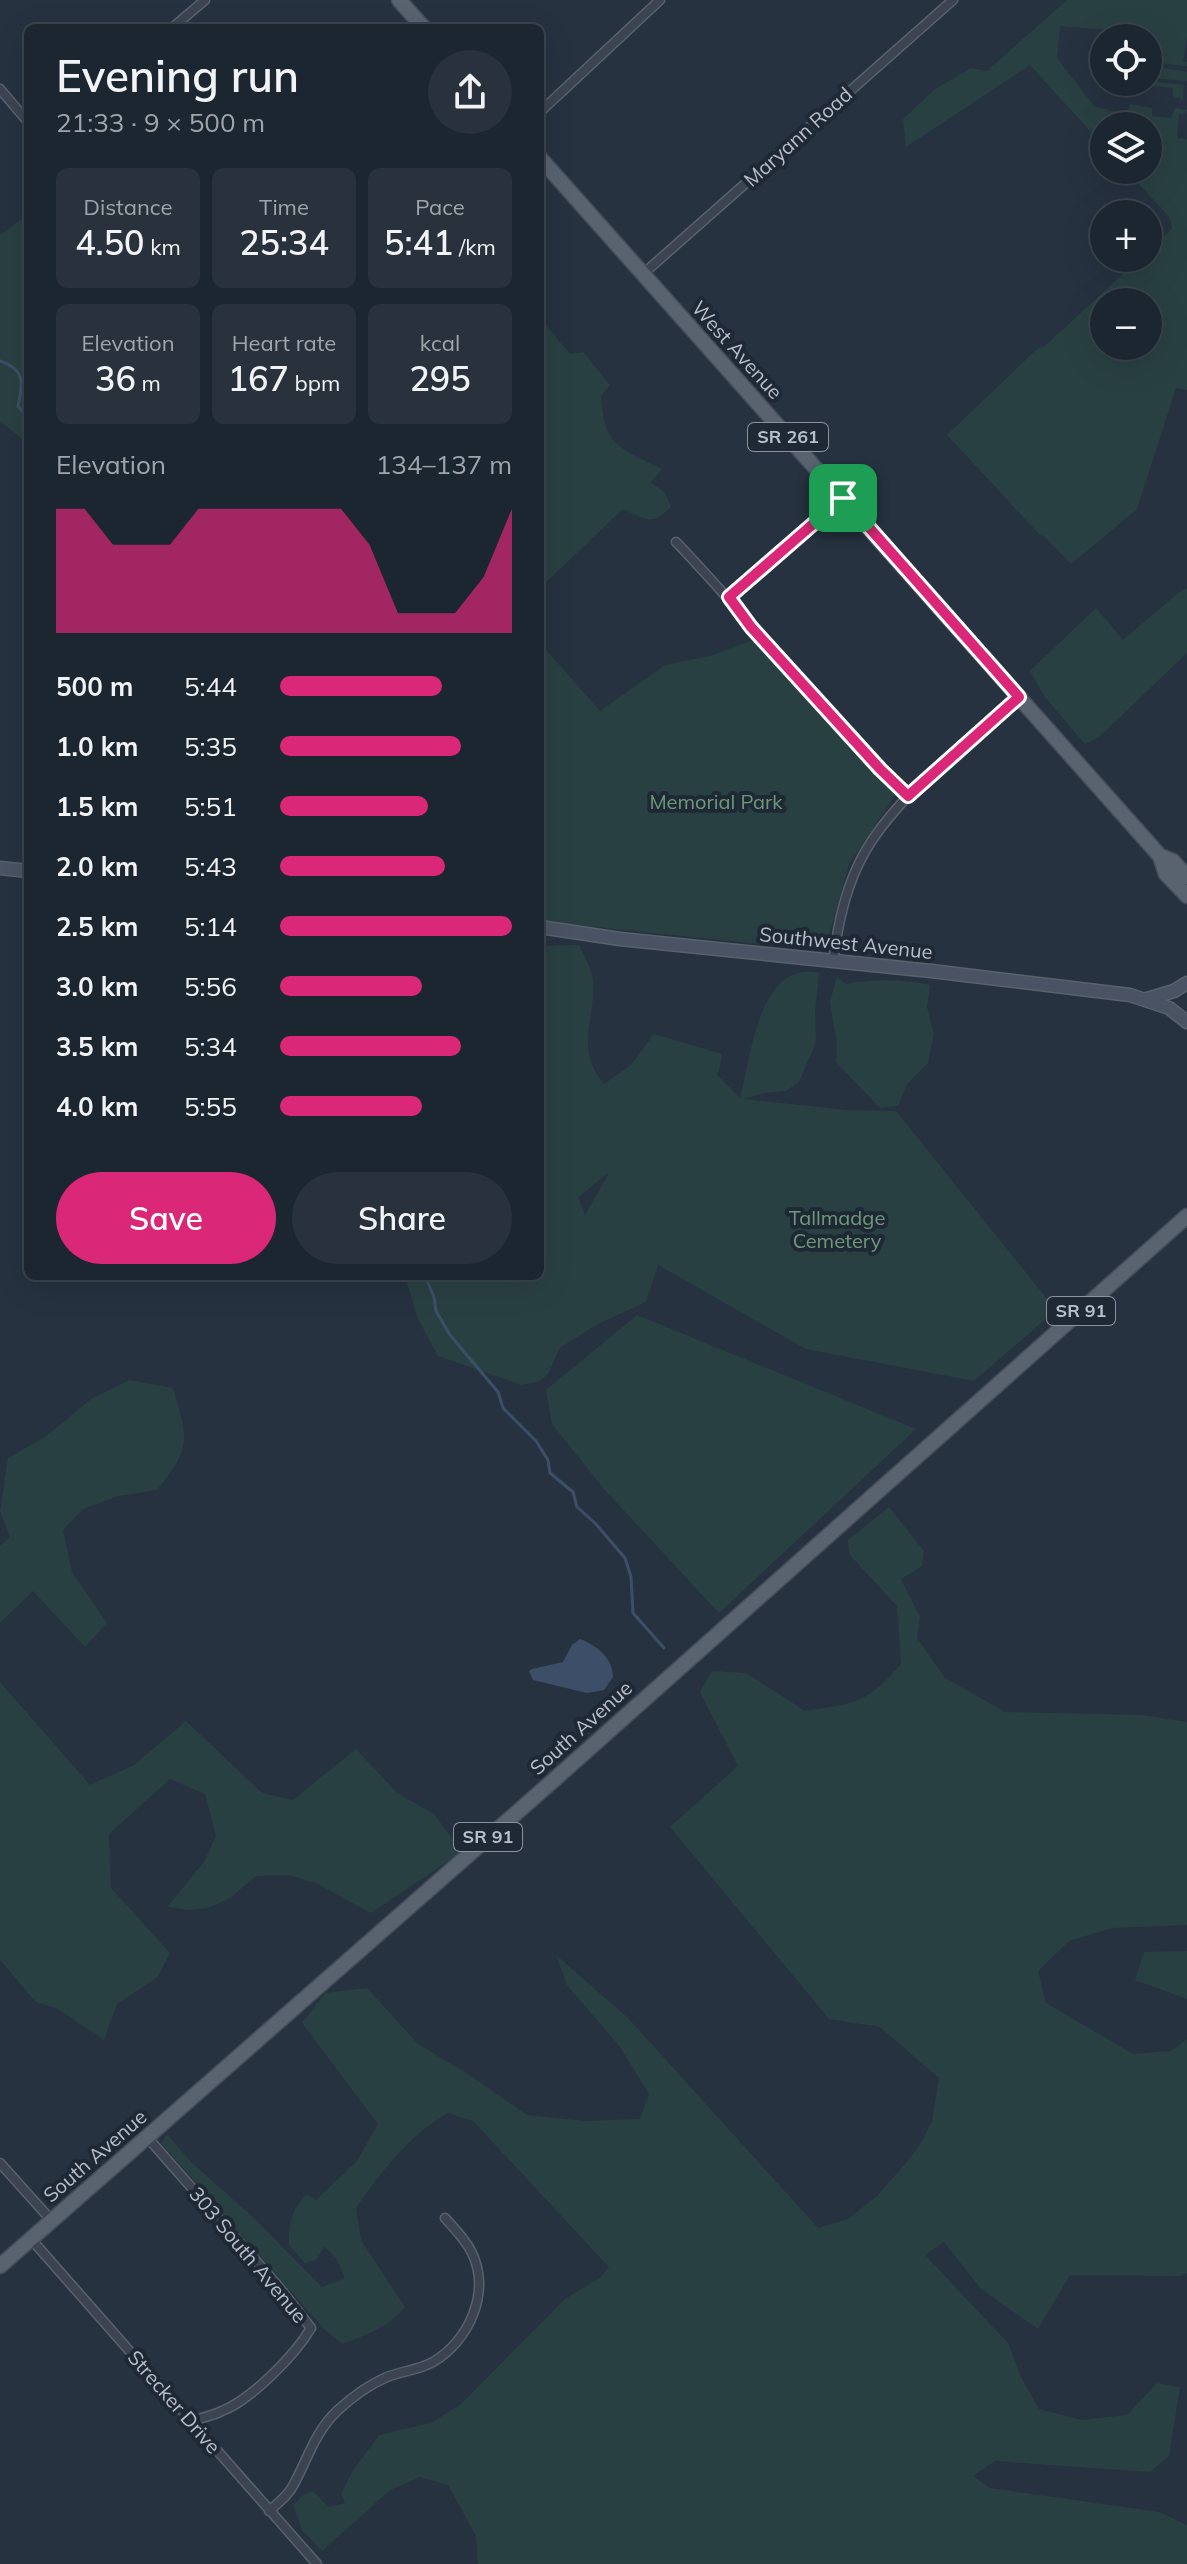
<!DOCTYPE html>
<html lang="en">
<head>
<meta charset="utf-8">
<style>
	:root { --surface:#1c2630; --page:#29323c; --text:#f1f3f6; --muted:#a0a5ab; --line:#3a434c; --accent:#db2777 }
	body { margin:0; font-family:Mulish,sans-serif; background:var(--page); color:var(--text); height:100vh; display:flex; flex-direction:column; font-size:30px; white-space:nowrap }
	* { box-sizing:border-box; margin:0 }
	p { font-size:26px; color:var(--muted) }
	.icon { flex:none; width:44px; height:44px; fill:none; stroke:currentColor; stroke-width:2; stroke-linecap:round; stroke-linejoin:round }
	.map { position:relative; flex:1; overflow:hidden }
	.panel { position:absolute; left:24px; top:24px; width:520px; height:1256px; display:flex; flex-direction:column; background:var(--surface); border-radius:12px; box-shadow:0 8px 32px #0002,0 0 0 2px var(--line) }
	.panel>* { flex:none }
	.fabs { position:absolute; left:1090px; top:24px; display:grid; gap:16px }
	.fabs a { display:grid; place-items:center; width:72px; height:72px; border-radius:50%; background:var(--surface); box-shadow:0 8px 32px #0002,0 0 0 2px var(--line); font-size:40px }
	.pin { position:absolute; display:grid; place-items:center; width:68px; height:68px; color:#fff; margin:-34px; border-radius:16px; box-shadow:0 4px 12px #0006 }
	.round { display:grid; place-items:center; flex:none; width:84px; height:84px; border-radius:42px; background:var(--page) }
	.overview { display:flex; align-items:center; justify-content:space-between; height:136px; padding:0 32px }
	h1 { font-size:44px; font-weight:600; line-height:60px }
	.figures { display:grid; grid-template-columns:repeat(3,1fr); gap:12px; height:136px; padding:8px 32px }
	.figures div { display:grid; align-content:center; border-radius:12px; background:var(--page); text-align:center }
	.figures b { font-size:34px; font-weight:600 }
	.figures small { font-size:22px; font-weight:400 }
	.figures p { font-size:22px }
	.chart { height:224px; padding:16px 32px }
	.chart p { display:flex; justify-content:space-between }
	.chart svg { width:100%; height:144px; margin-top:8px; fill:var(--accent); opacity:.7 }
	.action { display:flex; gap:16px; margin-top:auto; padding:16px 32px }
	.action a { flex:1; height:92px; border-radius:48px; background:var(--accent); color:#fff; font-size:32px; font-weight:600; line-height:92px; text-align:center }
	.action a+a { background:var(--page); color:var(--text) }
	ul { padding:0 32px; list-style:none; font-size:26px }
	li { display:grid; grid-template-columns:128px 96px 1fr; align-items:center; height:60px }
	li i { height:20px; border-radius:10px; background:var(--accent) }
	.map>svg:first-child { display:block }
	.green { fill:#294042; fill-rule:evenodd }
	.water { fill:#3d4f68 }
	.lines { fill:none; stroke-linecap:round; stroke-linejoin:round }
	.stream { stroke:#3d4f68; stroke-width:3 }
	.street-casing { stroke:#58626d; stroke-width:11 }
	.secondary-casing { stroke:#58626d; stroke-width:15 }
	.primary-casing { stroke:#444d59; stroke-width:17 }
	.street { stroke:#3b4450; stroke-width:8 }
	.secondary { stroke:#495363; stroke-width:12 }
	.primary { stroke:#596370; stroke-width:14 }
	.route-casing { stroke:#fff; stroke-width:16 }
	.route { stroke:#db2777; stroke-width:10 }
	.labels { text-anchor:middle; stroke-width:8; stroke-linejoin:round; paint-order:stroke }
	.shield { fill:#1f2835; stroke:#89929d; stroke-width:2 }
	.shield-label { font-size:18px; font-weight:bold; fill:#b7bfca }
	.street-label { font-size:20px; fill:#b7bfca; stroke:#1f2835 }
	.park-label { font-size:20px; fill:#6f9a79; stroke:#1f2835 }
</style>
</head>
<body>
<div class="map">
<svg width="1187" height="2564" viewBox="0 0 1187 2564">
	<rect width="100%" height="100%" fill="#263240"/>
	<path class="green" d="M1067,0H1187V37L1183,62H1187V66L1158,63V54L1148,53V38H1145L1144,33L1113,31L1112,38H1109V30L1060,26L1057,58L1094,106L1113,111L1128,110L1130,104L1152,108V116L1171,118L1175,108L1187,110L1186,114H1179L1177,138L1187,139V390L1176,388L1137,509L1071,564L1043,535L1041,536L947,435L1037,349L1045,346L1140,258H1148V251L1172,229L1170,218L1126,170H1148V126H1104V146L1030,65L906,147L903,119L934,90L971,68L987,71ZM1104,302H1148V346H1104Z
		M1148,56L1155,57V66L1187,72V81L1148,78Z
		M1148,81L1184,85L1183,99L1173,97V88L1143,85L1144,82Z
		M28,215V444L0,421V235Z
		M540,318L570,354L583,352L610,385L601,396C604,447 620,448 662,469L651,482L665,493L671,507C651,527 646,519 623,509L540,588Z
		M1187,588V653L1099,737L1085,744L1044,696L1030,671L1096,608L1123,640L1178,593Z
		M756,639L896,794L849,864L828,939L816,950L540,921V643L600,711L665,665L710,656Z
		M579,945C584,955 592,969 593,980C596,1020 574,1048 604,1084L631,1065L654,1034L722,1054L719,1071L716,1074L740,1098C751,1059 758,960 819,973L815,1011L816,1042L799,1082L786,1091L764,1093L743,1099L847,1110L896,1111L1056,1310L974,1381L806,1349L658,1265L646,1302L596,1325L560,1348L548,1374L540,1381L522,1385L438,1356L418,1319L405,1276H540V946ZM608,1173H609L585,1215L578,1197Z
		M837,977L846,984C876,979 900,979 930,985L927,1007L934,1034L928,1063L907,1084L898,1106L880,1108L836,1062L837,1044L830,1002Z
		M637,1315L916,1429L719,1613L604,1489L552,1424L546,1390Z
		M130,1380L173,1388C188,1440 192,1446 157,1490L118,1496L83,1509L63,1530L72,1572L107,1623L85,1647L33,1591L0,1623V1546L10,1537L0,1511L8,1458L45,1437L91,1399Z
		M889,1507L924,1551L922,1566L901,1579L920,1617L917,1638L945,1678L1005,1712L1141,1715L1187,1722V1925L1112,1928L1069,1941L1038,1971L1046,2003L1133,2054L1171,2051L1187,2039V2273L1181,2276L1070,2275L1038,2329L981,2289L944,2242L925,2255L1008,2343L1021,2377L1039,2409L1082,2420L1127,2415L1157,2383L1180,2387L1169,2456L1150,2472L995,2461L973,2476L990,2488L1159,2512L1187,2525V2564H478L476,2536L448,2485L420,2477L390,2490L322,2551L302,2530L293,2506L303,2495L313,2491L328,2507L345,2503L341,2494L352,2472L379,2435L431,2423L461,2404L565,2299L600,2278L609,2267L473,2121L448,2113C409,2135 381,2172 356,2208L361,2240L405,2307C389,2327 366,2335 342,2344L324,2329L161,2143L167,2134L192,2163L253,2217L322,2287L345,2278L336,2258L324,2246L317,2259L305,2263L289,2245C288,2225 292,2208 307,2194L316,2200L357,2161L378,2124L302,2023L325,1993L367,1988L418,2044L471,2076L527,2115L585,2121L640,2119L649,2094L620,2047L567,1985L556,1955L628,2018L818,2228L848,2219L877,2196L907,2162L921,2143L932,2121L939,2078L880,2027L829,2019L670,1827L738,1766L700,1692L712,1671L746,1673L805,1711C857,1703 866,1704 901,1664L897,1606L849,1554L848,1540Z
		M0,1682L90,1785L134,1765L186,1721L262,1793L293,1800L356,1749L397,1793L434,1814L462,1852L371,1913L318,1884L289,1875L256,1876L230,1898L208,1908L189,1910L167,1907L204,1862L216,1836L205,1794L170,1779L109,1834L111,1888L170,1953L158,1977L117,2004L104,2040L58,2009L36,2002L0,1960Z
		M1187,1951V1999L1135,1980L1144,1952Z"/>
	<path class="water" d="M580,1639C597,1646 613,1658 613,1677L604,1690L587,1693L533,1680L529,1671L532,1669L563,1662L572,1645Z"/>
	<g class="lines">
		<path class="stream" d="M0,361C26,370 23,384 18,406L28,418
			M425,1276L434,1297L436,1311L450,1335L498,1392L503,1408L536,1441L548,1460L550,1473L573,1492L577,1507L595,1523L625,1558L631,1577L633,1613L664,1648"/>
		<g class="street-casing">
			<path id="street" d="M172,28L205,0
				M0,89L28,122
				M540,112L660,0
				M643,274L953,0
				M676,542C755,624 825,716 908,796
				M729,597L843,498
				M833,962C838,923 846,884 866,850C900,792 969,742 1019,697
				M147,2137L279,2287L311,2328C295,2355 252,2399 222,2411C212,2416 201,2418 191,2421
				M0,2163L52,2221
				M31,2239L317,2564
				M269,2511C278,2503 289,2495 294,2484C308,2458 315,2432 337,2411C352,2397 368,2385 387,2377C402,2371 419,2370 433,2362C469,2341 492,2291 471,2251C465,2239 454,2228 445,2218"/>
		</g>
		<g class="secondary-casing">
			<path id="secondary" d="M0,868L28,871
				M540,927L620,939L931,971L1130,995L1169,1008L1187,1022
				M1147,999L1174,991L1187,983"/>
		</g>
		<g class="primary-casing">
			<path id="primary" d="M399,0L424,28
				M540,158L1160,856L1173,861L1187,877
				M1160,856L1166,874L1187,896
				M0,2266L555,1779L1187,1216"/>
		</g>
		<use href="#street" class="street"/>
		<use href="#secondary" class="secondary"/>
		<use href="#primary" class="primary"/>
	</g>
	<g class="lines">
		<g class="route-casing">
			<path id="route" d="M843,498L1019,697L908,796L880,769L751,627L729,597Z"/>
		</g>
		<use href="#route" class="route"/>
	</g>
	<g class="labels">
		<g class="shield">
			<rect x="748" y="423" width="80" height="28" rx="6"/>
			<rect x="1047" y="1297" width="68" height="28" rx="6"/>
			<rect x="454" y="1823" width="68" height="28" rx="6"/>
		</g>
		<g class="shield-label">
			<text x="788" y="443">SR 261</text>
			<text x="1081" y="1317">SR 91</text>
			<text x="488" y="1843">SR 91</text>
		</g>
		<g class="street-label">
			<text transform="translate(798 137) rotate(-42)" y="7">Maryann Road</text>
			<text transform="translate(737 350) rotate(48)" y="7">West Avenue</text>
			<text transform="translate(846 943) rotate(6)" y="7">Southwest Avenue</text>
			<text transform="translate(581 1728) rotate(-42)" y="7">South Avenue</text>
			<text transform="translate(95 2156) rotate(-41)" y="7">South Avenue</text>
			<text transform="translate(248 2255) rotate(50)" y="7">303 South Avenue</text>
			<text transform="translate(174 2402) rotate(49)" y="7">Strecker Drive</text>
		</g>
		<g class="park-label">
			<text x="716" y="809">Memorial Park</text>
			<text x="837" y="1225">Tallmadge<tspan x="837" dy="23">Cemetery</tspan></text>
		</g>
	</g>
</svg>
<div class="fabs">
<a><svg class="icon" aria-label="locate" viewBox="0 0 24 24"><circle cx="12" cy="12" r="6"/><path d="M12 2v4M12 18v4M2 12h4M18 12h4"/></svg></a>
<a><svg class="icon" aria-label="layers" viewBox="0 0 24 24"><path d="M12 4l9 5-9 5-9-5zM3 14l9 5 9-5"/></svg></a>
<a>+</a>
<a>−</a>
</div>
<div class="pin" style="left:843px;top:498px;background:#1e9e55"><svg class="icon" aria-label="arrive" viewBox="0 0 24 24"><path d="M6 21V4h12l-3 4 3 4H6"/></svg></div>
<section class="panel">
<div class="overview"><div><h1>Evening run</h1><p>21:33 · 9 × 500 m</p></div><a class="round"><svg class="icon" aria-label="share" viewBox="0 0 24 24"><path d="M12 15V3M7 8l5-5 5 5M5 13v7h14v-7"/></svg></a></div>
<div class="figures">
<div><p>Distance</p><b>4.50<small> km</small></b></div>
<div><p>Time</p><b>25:34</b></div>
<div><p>Pace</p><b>5:41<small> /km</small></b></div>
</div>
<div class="figures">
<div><p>Elevation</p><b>36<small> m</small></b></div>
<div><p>Heart rate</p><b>167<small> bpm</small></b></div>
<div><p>kcal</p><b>295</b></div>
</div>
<div class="chart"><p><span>Elevation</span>134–137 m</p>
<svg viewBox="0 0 160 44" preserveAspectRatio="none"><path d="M0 44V6L10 6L20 17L30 17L40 17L50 6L60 6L70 6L80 6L90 6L100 6L110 17L120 38L130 38L140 38L150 27L160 6V44z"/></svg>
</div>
<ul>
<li><b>500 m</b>5:44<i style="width:70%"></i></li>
<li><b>1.0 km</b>5:35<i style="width:78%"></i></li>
<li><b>1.5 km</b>5:51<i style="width:64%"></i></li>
<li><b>2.0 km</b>5:43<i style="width:71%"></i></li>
<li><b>2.5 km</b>5:14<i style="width:100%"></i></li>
<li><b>3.0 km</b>5:56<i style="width:61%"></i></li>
<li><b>3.5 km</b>5:34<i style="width:78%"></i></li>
<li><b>4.0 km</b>5:55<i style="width:61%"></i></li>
</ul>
<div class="action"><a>Save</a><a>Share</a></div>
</section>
</div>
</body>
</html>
